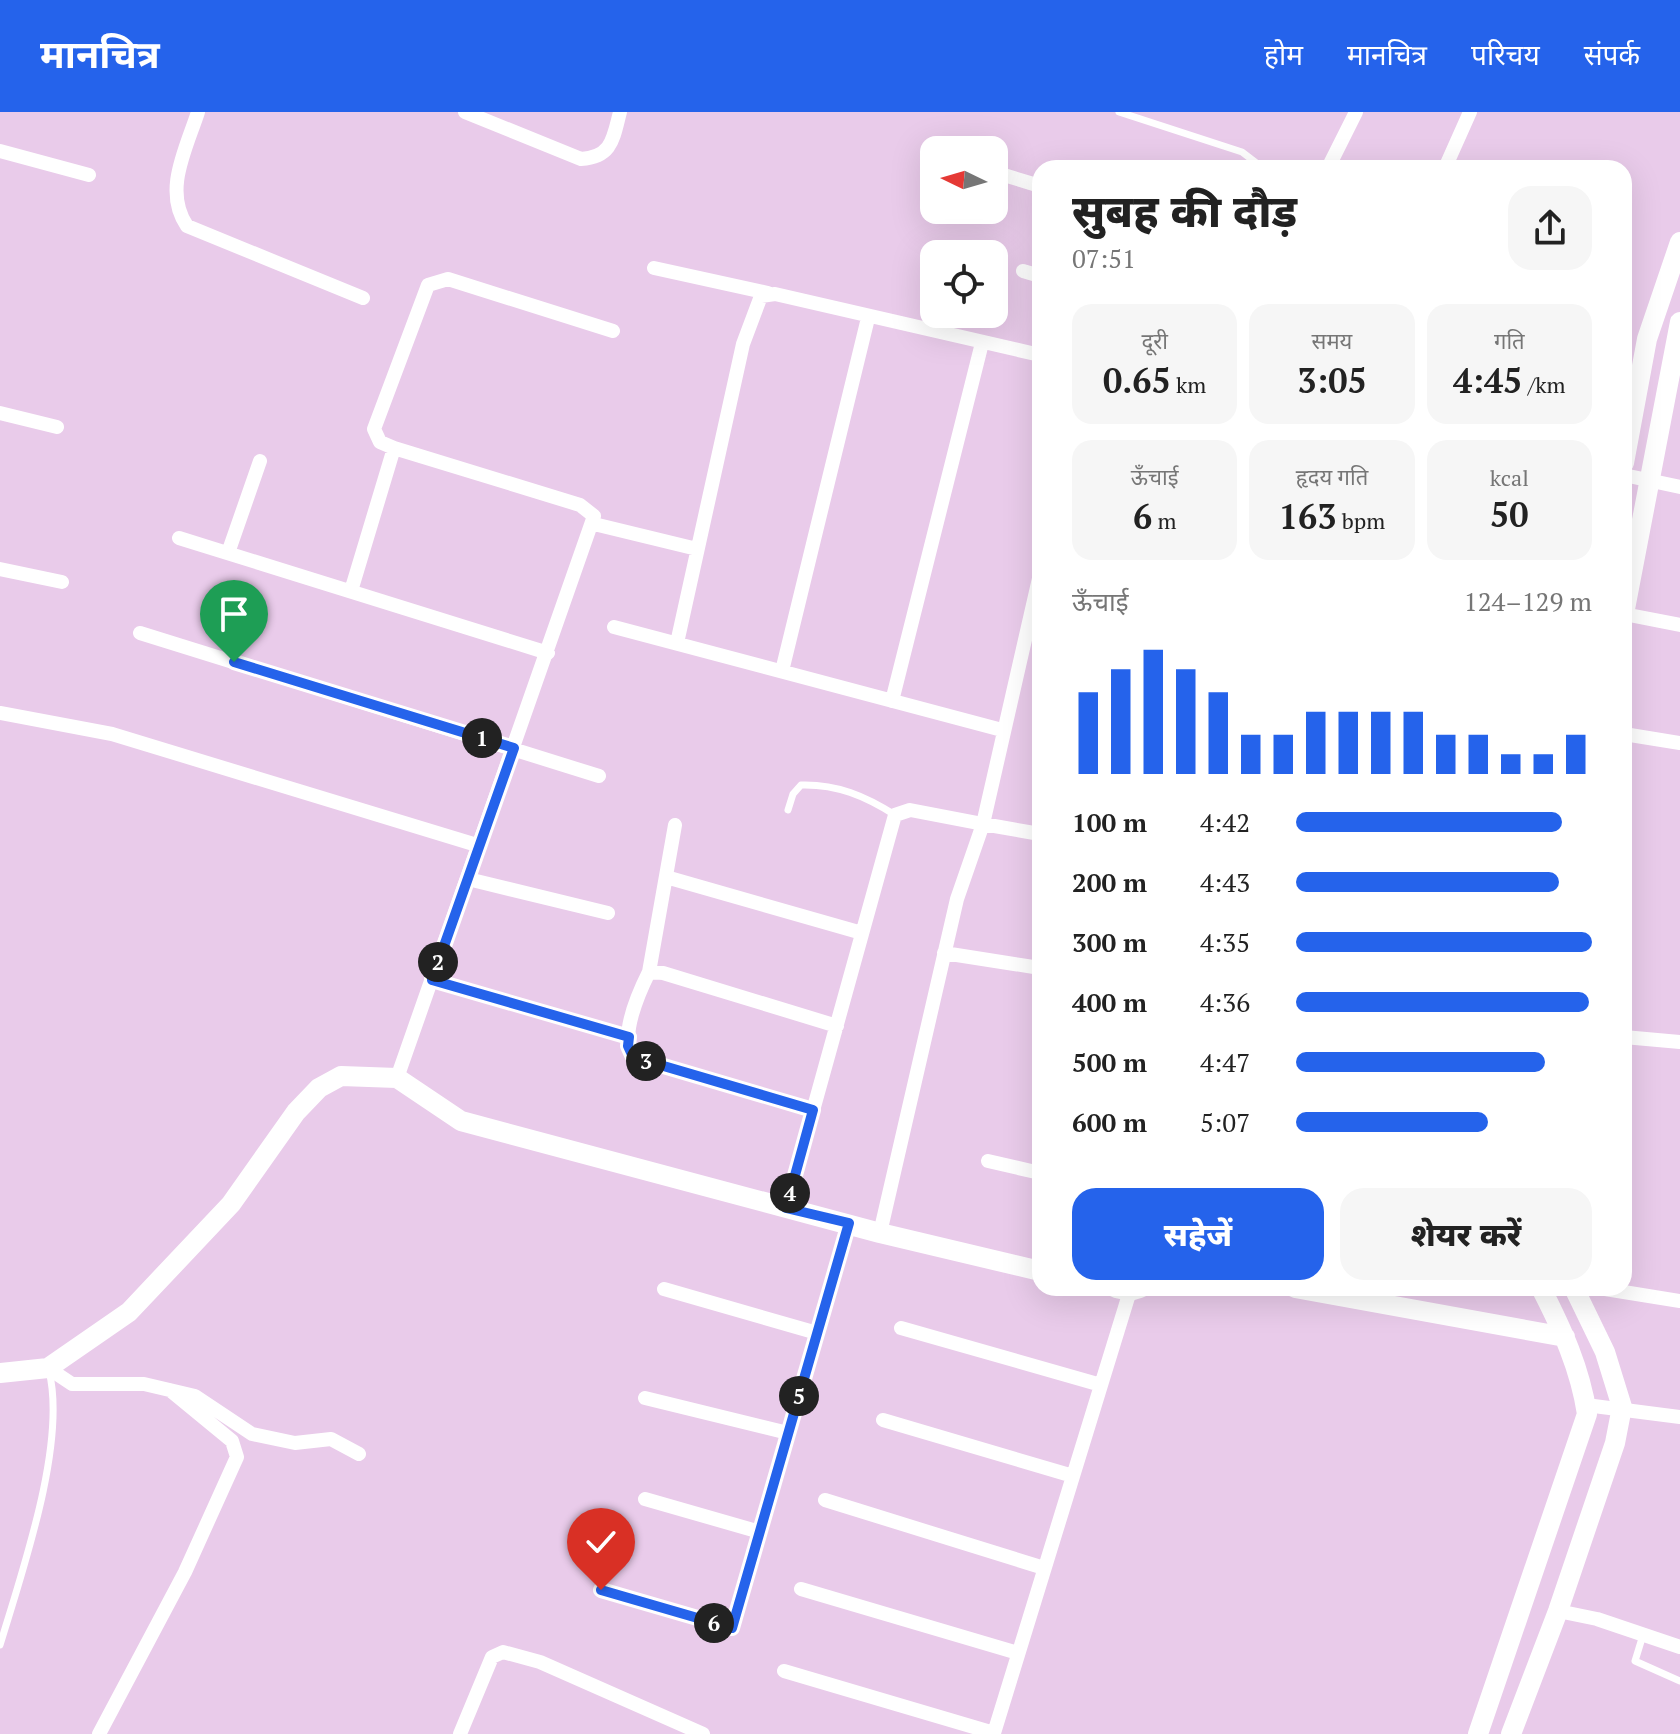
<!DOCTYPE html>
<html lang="hi">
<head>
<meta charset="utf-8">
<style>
	:root { --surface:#fff; --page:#f6f6f6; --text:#222; --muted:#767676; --accent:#2563eb }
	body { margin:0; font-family:"PT Serif","Noto Sans Devanagari",serif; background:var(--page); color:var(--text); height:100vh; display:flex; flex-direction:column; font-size:30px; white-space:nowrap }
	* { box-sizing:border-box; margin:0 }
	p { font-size:26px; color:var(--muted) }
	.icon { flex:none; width:44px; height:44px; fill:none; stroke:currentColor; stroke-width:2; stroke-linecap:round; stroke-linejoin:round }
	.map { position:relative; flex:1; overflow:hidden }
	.details { position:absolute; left:1032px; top:48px; width:600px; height:1136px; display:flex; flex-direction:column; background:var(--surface); border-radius:24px; box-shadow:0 8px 32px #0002 }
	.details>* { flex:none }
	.needle { width:52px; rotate:275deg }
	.controls { position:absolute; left:920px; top:24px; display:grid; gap:16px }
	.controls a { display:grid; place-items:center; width:88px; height:88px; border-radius:16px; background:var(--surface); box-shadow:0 8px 32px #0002; font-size:40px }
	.pin { position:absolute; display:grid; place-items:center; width:68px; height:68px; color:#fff; margin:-82px -34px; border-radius:50% 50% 50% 0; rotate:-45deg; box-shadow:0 0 8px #0007 }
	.pin .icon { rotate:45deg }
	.km { position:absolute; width:40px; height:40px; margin:-20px; border-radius:50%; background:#222; color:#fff; font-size:22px; line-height:40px; text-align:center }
	.round { display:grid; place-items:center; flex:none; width:84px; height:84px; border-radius:24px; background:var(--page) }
	.overview { display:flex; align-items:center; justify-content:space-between; height:136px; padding:0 40px }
	h1 { font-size:44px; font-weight:800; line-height:60px }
	.figures { display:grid; grid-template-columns:repeat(3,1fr); gap:12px; height:136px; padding:8px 40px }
	.figures div { display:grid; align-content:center; border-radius:20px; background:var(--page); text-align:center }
	.figures b { font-size:34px; font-weight:800 }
	.figures small { font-size:22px; font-weight:400 }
	.figures p { font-size:22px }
	.chart { height:224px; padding:16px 40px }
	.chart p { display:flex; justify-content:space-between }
	.chart svg { width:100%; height:144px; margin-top:8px; stroke:var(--accent); stroke-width:6 }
	.primary-button { display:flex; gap:16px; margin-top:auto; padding:16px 40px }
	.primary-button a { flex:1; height:92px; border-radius:24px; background:var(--accent); color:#fff; font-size:32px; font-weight:800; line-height:92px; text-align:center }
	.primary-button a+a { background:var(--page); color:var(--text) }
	ul { padding:0 40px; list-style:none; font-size:26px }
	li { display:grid; grid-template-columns:128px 96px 1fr; align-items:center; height:60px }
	li i { height:20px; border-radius:10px; background:var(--accent) }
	header { display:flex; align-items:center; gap:48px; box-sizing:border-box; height:112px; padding:0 40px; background:var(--accent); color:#fff }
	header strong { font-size:38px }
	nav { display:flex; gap:44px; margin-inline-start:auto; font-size:28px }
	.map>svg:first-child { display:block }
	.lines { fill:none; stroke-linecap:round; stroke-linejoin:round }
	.lane { stroke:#fff; stroke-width:7 }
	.street { stroke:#fff; stroke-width:14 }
	.secondary { stroke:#fff; stroke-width:20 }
	.route-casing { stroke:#fff; stroke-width:16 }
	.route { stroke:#2563eb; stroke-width:10 }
</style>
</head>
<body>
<header>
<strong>मानचित्र</strong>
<nav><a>होम</a><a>मानचित्र</a><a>परिचय</a><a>संपर्क</a></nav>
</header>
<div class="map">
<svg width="1680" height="1622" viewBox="0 0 1680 1622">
	<rect width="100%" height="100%" fill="#e9cbea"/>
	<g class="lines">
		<path class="lane" d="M1119,0L1242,40L1263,56
			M788,698L793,682L801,673C837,672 865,684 895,703
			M1643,1523L1635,1549L1680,1569
			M0,1533C22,1460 67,1331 49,1259"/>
		<path class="street" d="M198,0C186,37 163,79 187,114L363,186
			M465,0L581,47C612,45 613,27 620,0
			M0,39L89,63
			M1328,56L1356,0
			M1445,56L1470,0
			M994,60L1040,74
			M654,156L768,181
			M1023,159L1040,164
			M0,301L57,315
			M1624,363L1680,375
			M594,412L697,437
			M179,426L548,541
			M228,441L260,349
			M0,457L62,470
			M351,479L394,336
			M1624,502L1680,513
			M614,515L1002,618
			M140,521L599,664
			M677,531L743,232L761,184L775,182L1040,243
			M782,559L868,206
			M892,589L982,231
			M0,601L112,622L480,734
			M1624,622L1680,631
			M666,765L862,821
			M468,767L608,801
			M944,841L1040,856
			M649,860L675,713
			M432,868L629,925
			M1624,925L1680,930
			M397,966L594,404L580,393L394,336L380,330L374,317L428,173L448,167L613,219
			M813,998L633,945C619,925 639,880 649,860L663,861L837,914
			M988,1049L1040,1061
			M786,1096L895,703L910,698L983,712L1040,462
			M880,1121L957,787L983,712L1040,722
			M1599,1176L1680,1189
			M664,1177L817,1221
			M901,1216L1101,1273
			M48,1256L72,1272H144L195,1284L252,1322L295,1331L331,1327L359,1342
			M645,1286L788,1321
			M1586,1293L1680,1305
			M883,1308L1073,1364
			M645,1387L760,1420
			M825,1388L1044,1456
			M801,1477L1018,1541
			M601,1478L732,1516L849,1111
			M1558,1499L1597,1507L1680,1535
			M784,1559L994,1621L1130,1179
			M99,1622L185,1460L237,1345L232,1329L170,1278
			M460,1622L492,1545L503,1540L540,1550L703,1622"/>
		<path class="secondary" d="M1624,351L1647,227L1680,130
			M1624,502L1680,210
			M1116,1176L1130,1179L1140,1176
			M1295,1176L1565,1225
			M0,1261L48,1256L129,1200L231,1092L296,1000L319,976L341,964L397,966L461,1009L880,1121L1040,1159
			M1478,1622L1587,1302C1580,1256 1562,1217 1541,1176
			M1511,1622L1558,1499L1615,1331L1622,1295L1605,1240L1574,1176"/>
	</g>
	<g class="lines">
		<g class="route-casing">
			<path id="route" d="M234,550L514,636L432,868L629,925L628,934L633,945L813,998L786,1096L849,1111L732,1516L601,1478"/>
		</g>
		<use href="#route" class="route"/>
	</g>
</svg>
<div class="controls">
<a><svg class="needle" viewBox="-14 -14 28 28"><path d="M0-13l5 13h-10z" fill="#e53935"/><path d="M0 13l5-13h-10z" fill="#767676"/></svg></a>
<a><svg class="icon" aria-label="locate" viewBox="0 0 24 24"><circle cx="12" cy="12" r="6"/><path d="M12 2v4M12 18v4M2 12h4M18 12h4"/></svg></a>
</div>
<div class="pin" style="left:234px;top:550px;background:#1e9e55"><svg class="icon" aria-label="arrive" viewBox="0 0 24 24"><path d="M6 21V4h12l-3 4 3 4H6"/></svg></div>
<div class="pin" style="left:601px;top:1478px;background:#d93025"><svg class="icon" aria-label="check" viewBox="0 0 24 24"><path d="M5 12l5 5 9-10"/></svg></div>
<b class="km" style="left:482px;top:626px">1</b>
<b class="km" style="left:438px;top:850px">2</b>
<b class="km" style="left:646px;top:949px">3</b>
<b class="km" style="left:790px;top:1081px">4</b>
<b class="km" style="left:799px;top:1284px">5</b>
<b class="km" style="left:714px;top:1511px">6</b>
<section class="details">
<div class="overview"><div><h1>सुबह की दौड़</h1><p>07:51</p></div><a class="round"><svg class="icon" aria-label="share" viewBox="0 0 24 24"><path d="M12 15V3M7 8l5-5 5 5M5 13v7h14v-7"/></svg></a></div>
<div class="figures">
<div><p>दूरी</p><b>0.65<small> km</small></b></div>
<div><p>समय</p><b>3:05</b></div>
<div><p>गति</p><b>4:45<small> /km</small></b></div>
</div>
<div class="figures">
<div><p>ऊँचाई</p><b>6<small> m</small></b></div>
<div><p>हृदय गति</p><b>163<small> bpm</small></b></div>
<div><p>kcal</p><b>50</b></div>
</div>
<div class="chart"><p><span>ऊँचाई</span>124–129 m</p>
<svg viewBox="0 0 160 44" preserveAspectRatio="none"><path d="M5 44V19M15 44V12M25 44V6M35 44V12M45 44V19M55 44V32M65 44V32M75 44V25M85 44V25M95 44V25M105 44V25M115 44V32M125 44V32M135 44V38M145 44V38M155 44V32"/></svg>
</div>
<ul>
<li><b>100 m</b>4:42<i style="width:90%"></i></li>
<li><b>200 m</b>4:43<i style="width:89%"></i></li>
<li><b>300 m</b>4:35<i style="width:100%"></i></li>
<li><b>400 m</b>4:36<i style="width:99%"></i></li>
<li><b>500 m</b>4:47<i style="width:84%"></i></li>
<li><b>600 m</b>5:07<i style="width:65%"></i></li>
</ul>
<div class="primary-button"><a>सहेजें</a><a>शेयर करें</a></div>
</section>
</div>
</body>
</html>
